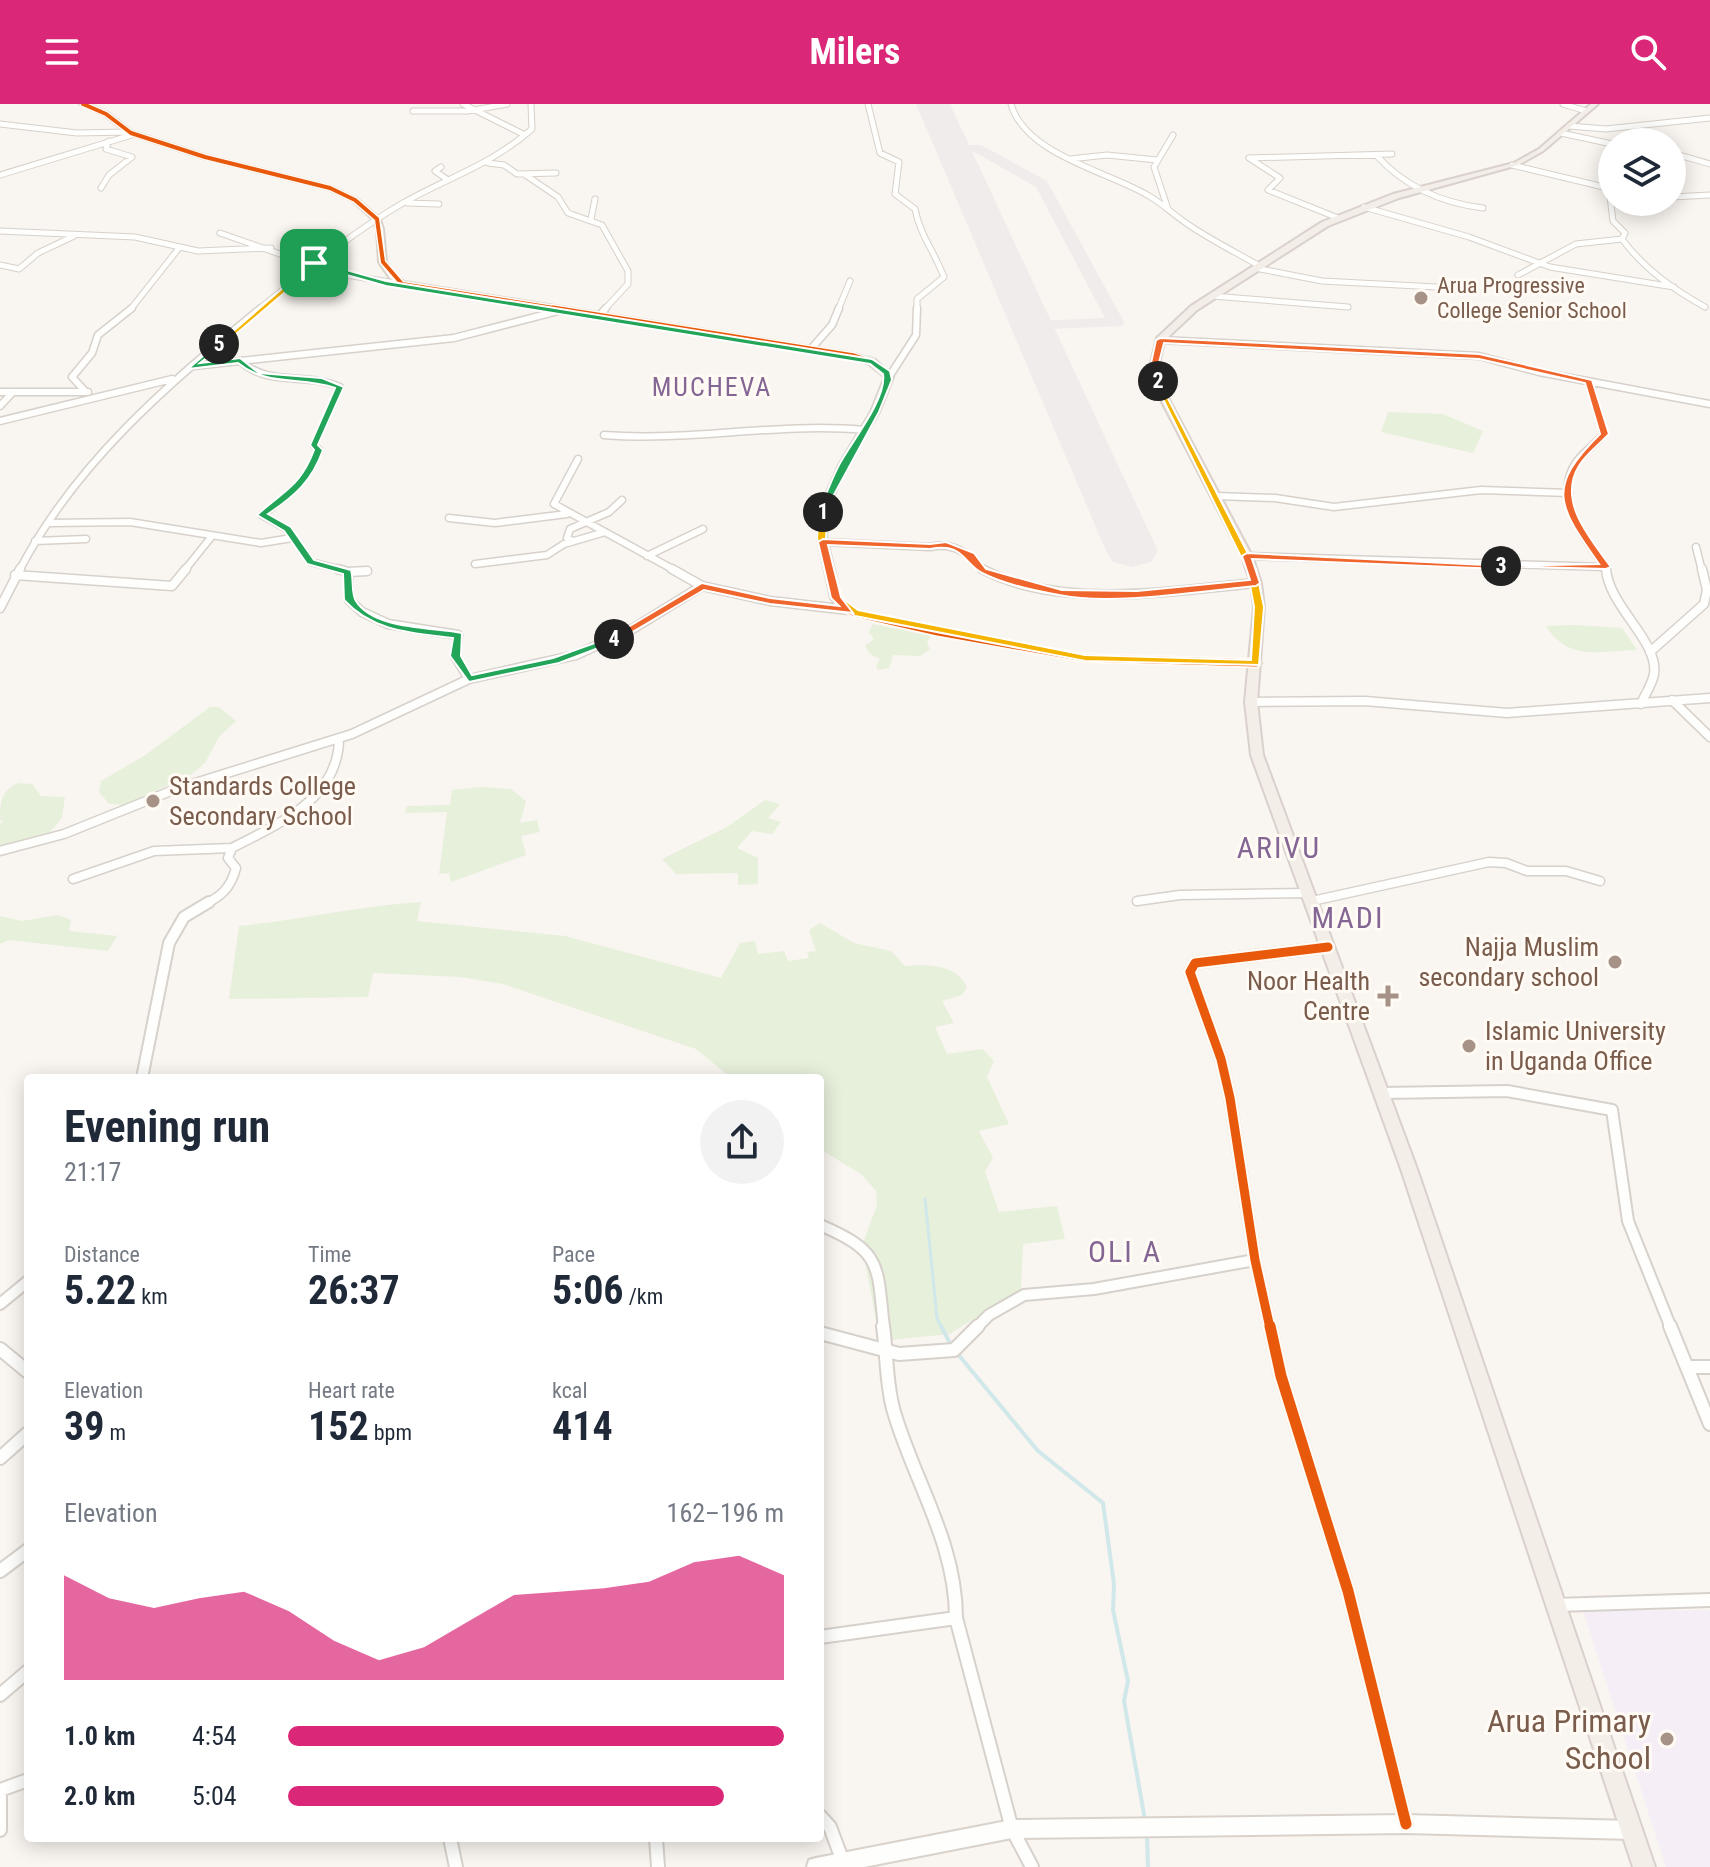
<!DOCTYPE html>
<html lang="en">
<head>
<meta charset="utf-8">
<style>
	:root { --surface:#fff; --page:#f2f2f3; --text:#1f2937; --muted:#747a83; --accent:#db2777 }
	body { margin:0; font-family:"Roboto Condensed",sans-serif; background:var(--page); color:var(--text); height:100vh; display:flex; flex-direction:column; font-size:30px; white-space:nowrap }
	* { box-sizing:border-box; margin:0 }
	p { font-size:26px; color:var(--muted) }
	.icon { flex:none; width:44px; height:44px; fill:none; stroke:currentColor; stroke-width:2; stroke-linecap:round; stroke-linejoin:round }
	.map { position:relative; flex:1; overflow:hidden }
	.sheet { position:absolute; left:24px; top:970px; width:800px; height:768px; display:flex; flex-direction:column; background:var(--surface); border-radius:8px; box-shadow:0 4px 20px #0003 }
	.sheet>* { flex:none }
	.buttons { position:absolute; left:1598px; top:24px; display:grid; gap:16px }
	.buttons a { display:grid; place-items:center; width:88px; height:88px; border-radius:50%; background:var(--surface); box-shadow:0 4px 20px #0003; font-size:40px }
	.pin { position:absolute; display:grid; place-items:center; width:68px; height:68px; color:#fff; margin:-34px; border-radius:16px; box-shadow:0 4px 12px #0006 }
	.km { position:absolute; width:40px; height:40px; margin:-20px; border-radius:50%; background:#222; color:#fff; font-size:22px; line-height:40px; text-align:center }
	.round { display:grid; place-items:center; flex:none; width:84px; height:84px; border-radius:42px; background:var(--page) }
	.overview { display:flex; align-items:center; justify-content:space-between; height:136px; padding:0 40px }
	h1 { font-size:44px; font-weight:700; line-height:60px }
	.stats { display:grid; grid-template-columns:repeat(3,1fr); gap:12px; height:136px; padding:8px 40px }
	.stats div { display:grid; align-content:center }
	.stats b { font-size:40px; font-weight:700 }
	.stats small { font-size:22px; font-weight:400 }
	.stats p { font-size:22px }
	.chart { height:224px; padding:16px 40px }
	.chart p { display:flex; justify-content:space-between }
	.chart svg { width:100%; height:144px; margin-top:8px; fill:var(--accent); opacity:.7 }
	ul { padding:0 40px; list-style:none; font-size:26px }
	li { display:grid; grid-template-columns:128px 96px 1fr; align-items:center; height:60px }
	li i { height:20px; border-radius:10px; background:var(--accent) }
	header { display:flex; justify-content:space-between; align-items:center; height:104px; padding:0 40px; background:var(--accent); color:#fff; font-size:36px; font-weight:700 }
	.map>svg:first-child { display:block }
	.education { fill:#f6eef6 }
	.green { fill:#e7f0db }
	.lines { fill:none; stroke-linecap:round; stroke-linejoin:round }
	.stream-far1 { stroke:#d0e8ea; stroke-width:3 }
	.stream { stroke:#d0e8ea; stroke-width:4 }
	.taxiway { fill:#f0ecec; fill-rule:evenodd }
	.runway { fill:#f0ecec; fill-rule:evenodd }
	.street-far4-casing { stroke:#d7d1cb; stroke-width:7 }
	.street-far3-casing { stroke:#d7d1cb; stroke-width:9 }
	.street-far2-casing { stroke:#d7d1cb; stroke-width:11 }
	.street-far1-casing { stroke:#d7d1cb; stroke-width:14 }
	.street-casing { stroke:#d7d1cb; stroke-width:16 }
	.secondary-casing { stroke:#d9d2cb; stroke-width:4 }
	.primary-casing { stroke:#dad1cc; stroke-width:4 }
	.street-far4 { stroke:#fefefd; stroke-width:5 }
	.street-far3 { stroke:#fefefd; stroke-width:6 }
	.street-far2 { stroke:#fefefd; stroke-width:8 }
	.street-far1 { stroke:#fefefd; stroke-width:10 }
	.street { stroke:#fefefd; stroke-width:12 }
	.secondary { fill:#fefefd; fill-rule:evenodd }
	.primary { fill:#f3eee8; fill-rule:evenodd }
	.cycleway-far4-casing { stroke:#fffaf3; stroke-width:7 }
	.cycleway-far3-casing { stroke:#fffaf3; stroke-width:8 }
	.cycleway-far2-casing { stroke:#fffaf3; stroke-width:11 }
	.cycleway-far1-casing { stroke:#fffaf3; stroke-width:14 }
	.cycleway-casing { stroke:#fffaf3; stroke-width:16 }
	.cycleway-far4 { stroke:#e8590c; stroke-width:4 }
	.cycleway-far3 { stroke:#e8590c; stroke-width:5 }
	.cycleway-far2 { stroke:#e8590c; stroke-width:7 }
	.cycleway-far1 { stroke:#e8590c; stroke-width:9 }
	.cycleway { stroke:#e8590c; stroke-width:11 }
	.split-1 { fill:#22a559; stroke:#fff; stroke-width:2 }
	.split-2 { fill:#f5b400; stroke:#fff; stroke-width:2 }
	.split-3 { fill:#f0652b; stroke:#fff; stroke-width:2 }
	.split-4 { fill:#f0652b; stroke:#fff; stroke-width:2 }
	.split-5 { fill:#22a559; stroke:#fff; stroke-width:2 }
	.split-6 { fill:#f5b400; stroke:#fff; stroke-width:2 }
	.poi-dot { fill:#a69286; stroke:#fffaf3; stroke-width:3 }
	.labels { text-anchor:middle; stroke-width:6; stroke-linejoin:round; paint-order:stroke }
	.far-poi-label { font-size:22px; fill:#7a5c4d; stroke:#fffaf3; text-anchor:start }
	.far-quarter-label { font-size:26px; letter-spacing:2px; fill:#846695; stroke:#fffaf3 }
	.poi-label { font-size:26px; fill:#7a5c4d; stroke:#fffaf3; text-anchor:start }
	.quarter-label { font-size:30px; letter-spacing:2px; fill:#846695; stroke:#fffaf3 }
	.near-poi-label { font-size:32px; fill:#7a5c4d; stroke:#fffaf3; text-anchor:end }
</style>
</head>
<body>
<header><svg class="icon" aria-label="menu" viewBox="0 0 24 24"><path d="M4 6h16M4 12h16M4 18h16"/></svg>Milers<svg class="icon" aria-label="search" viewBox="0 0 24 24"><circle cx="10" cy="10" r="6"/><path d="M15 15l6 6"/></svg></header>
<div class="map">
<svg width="1710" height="1763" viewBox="0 0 1710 1763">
	<rect width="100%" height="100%" fill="#f9f5f0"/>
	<path class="education" d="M1710,1506V1763H1666L1583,1507Z"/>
	<path class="green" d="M1388,308L1443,310L1483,327L1473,349L1381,328Z
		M873,520L931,532L927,538L930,546L920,552L893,551L889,564L878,566L876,563L880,555L870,550L865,542L874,535L869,528Z
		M1574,521L1622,524L1637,546C1597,547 1570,558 1546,522Z
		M210,603H219L236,617L219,633L205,659L192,670L126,701L109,700L99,688L101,677L144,652Z
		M19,679L32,680L41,692L65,693L62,714L50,728L0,742V720L3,717L0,716C0,699 1,685 19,679Z
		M482,683L511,685L526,697L520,719L537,716L540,728L521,732L526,751L451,778L449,769L439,770L447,708L405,709L407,702L450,701L452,686Z
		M765,696L780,700L768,714L781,718L772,730L752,727L737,744L758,754V780L738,781V769L676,770L662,755L727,723Z
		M421,798L417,817L565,832L721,874L740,839L755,837L758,850L784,847L788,857L809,854L807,848L816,847L809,826L820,819L854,839L891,847L905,862C927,860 957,860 967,883L962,891L942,897L954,919L935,923L947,950L983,945L994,957L987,973L1009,1020L979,1027L993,1054L985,1068L999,1108L1057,1102L1065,1135L1023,1140L1021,1185L950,1230L880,1237L862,1142L877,1101L876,1087L861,1070L820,1045V974H731L696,945L503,880L460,873L373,869L368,893L229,895L239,822C300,816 359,802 421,798Z
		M58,811L71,816L69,827L117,832L108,847L9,836L0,840V812L22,817Z"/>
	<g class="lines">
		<path class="stream-far1" d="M925,1095L937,1214L942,1224"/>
		<path class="stream" d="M941,1222L952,1243
			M957,1249L1038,1347L1103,1399L1114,1480L1113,1506L1128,1577L1124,1597L1145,1716
			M1147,1731L1148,1763"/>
		<path class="taxiway" d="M953,41H981L1047,77L1124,218L1122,222L1026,226V218L1032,217L1105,214L1036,83L974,48H948L946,45Z"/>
		<path class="runway" d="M916,0H950L1158,447L1151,458L1132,463L1113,458L1106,447Z"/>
		<g class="street-far4-casing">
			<path id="street-far4" d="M463,0L525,31
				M868,0L880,49L899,58L895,90L915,105C920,131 935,149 944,173L917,195V206
				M1011,0C1025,51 1110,68 1149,92C1163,100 1175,112 1189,121C1211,136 1235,148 1258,161
				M1563,0L1586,7
				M413,7H468L507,0
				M0,20L77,29L128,28
				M1569,22L1606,25L1710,14
				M1561,29L1612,40
				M1672,49L1710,60
				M1376,51C1404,82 1442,99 1483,104
				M1249,54L1392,50
				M1249,54L1280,74L1268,86L1338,114
				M1070,55L1107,51L1157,56
				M488,59L504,61L517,70L556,69
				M1512,61L1612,85
				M441,63L435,67L448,76
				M524,70L558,93L568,109L602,121L628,167V180L604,206
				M0,71L135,30
				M101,84L109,71L132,53L106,45L109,37
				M1609,84L1613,117L1625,129L1622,135C1644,165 1673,185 1705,203
				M1672,93L1710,91
				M407,99L439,100
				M1364,103L1469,133L1550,163L1674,183
				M1168,105L1154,63L1173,31
				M591,115L595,95
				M0,127L135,133L198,147L271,144
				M220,129L334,169L402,180
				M0,161L19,165L38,149L74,132
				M1255,164L1322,177L1437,183
				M1518,171L1576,140L1622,135
				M1212,192L1348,203
				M130,206L179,144
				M258,206C305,168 351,129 403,99C449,73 491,61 532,25L531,0
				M838,206L850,177"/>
		</g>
		<g class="street-far3-casing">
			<path id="street-far3" d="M598,213L606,204
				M1160,236L1479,252L1539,268L1710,300
				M810,246L832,221L839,204
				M240,257C269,283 306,268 340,283L314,341L319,346C307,378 289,391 262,411L287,425L311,458L346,467
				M194,262L454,234L562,206
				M889,273L916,231L917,204
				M0,288H88
				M86,288L72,273L92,249L98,231L132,204
				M0,302L13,288
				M0,317L172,275
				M604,331C691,338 777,318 864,326
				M578,355L554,400L676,467
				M1216,392L1275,394L1334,403L1481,386L1569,389
				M449,414L495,419L567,410
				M49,419L130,418L261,439L292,434
				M35,437L86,435
				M573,437L567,434L570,425L609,408L622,396
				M823,438L930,443C955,437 969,451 984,467
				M1696,443L1702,467
				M647,452L703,425
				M1247,452L1606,463C1584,434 1551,393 1577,357C1585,347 1596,339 1604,330L1589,278
				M475,460L547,451L564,440L605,428
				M1606,463V467
				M19,467C76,358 167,281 261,204
				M184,467L212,432
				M360,467H367"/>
		</g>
		<g class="street-far2-casing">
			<path id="street-far2" d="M338,465L348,468L349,496L362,508L388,520L458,531L455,552L469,575
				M672,465L702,482
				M982,465C1059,506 1172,487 1256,479
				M1606,465C1609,503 1659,537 1654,570C1652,581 1645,590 1641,600
				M348,468L367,467
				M15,471L172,482L186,465
				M0,504L20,465
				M1650,548L1704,500L1707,486L1702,465
				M1672,596L1710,633
				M1251,598L1365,597L1507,609L1710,594
				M0,747L64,730L176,685L352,630L469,575L576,551L634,524L702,482L770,497L849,506
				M73,775L154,747L232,744
				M1137,797L1180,791L1309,789
				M1312,797L1489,758L1506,759L1527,767H1566L1600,777
				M205,800C222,792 231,783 236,764L228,754L232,744C278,720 339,695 339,634"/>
		</g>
		<g class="street-far1-casing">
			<path id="street-far1" d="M142,974L169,839L184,813L209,798
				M1382,989L1507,987L1612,1006L1628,1117L1671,1224
				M820,1121C883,1148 877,1161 884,1224
				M0,1200L28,1177
				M976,1224L989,1211L1024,1191L1094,1185L1255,1156
				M1270,1224L1255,1156L1230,994L1221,955L1190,868L1195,859L1328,843"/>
		</g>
		<g class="street-casing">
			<path id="street" d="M883,1222C887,1250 886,1282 894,1308C915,1379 956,1439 956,1514L1012,1725L1032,1763
				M1270,1222L1281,1272L1348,1487L1406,1720
				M1670,1222L1710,1320
				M820,1229L899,1250L954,1246L978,1222
				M0,1245L28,1268
				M1687,1263H1710
				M0,1354L28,1329
				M0,1467L28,1446
				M1556,1501L1710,1496
				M820,1533L956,1514
				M0,1591L28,1567
				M820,1712L830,1723L845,1763
				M0,1726V1686L28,1676
				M450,1734L456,1763
				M656,1734L658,1763"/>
		</g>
		<g class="secondary-casing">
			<path id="secondary" d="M80,0H88L108,9L133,28L207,52L332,83L357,95L380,115L383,125L386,158L394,171L404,178L854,250L875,256L893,273L879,308L847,361L828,404L826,434L841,494L844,499L858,507L938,525L1085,551L1256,556L1261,559L1256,562L1085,557L938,531L852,511L838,503L831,494L818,434L820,404L839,361L871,308L885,273L869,260L853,254L400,181L390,174L379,158L377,125L374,116L353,97L328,85L203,54L129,30L104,11Z
				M1406,1711L1632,1717L1638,1720L1641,1726L1638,1732L1632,1735L1406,1729L1012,1734L864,1763H807L809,1756L816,1754L1012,1716Z"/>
		</g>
		<g class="primary-casing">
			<path id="primary" d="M1591,0H1598L1543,47L1518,61L1399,94L1328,122L1197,206L1164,237L1159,259L1167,292L1252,452L1261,479L1264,503L1257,598L1263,651L1417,1065L1655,1763H1633L1401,1065L1251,651L1245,598L1254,503L1251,479L1242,452L1159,292L1151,259L1157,234L1191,202L1322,118L1393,90L1514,59L1539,45Z"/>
		</g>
		<use href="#street-far4" class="street-far4"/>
		<use href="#street-far3" class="street-far3"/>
		<use href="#street-far2" class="street-far2"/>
		<use href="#street-far1" class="street-far1"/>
		<use href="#street" class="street"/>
		<use href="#secondary" class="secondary"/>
		<use href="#primary" class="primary"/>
		<g class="cycleway-far4-casing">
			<path id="cycleway-far4" d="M83,0L106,10L131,29L205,53L330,84L355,96L377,115L383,158L402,180L566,206"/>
		</g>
		<g class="cycleway-far3-casing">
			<path id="cycleway-far3" d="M553,204L854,252L872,258L889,273L875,308L843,361L824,404L822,434L830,467"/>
		</g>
		<g class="cycleway-far2-casing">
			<path id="cycleway-far2" d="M829,465L841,501L855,509L938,528L1085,554L1256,559"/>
		</g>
		<g class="cycleway-far1-casing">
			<path id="cycleway-far1" d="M1270,1224L1255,1156L1230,994L1221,955L1190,868L1195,859L1328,843"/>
		</g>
		<g class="cycleway-casing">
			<path id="cycleway" d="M1270,1222L1281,1272L1348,1487L1406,1720"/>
		</g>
		<use href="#cycleway-far4" class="cycleway-far4"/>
		<use href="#cycleway-far3" class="cycleway-far3"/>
		<use href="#cycleway-far2" class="cycleway-far2"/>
		<use href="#cycleway-far1" class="cycleway-far1"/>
		<use href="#cycleway" class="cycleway"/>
	</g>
	<path class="split-1" d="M314,157L386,177L872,255L890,267L892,276L879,308L823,411L819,408C825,393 831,376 839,361C851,338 887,295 883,270L870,260L386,182L311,161Z"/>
	<path class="split-2" d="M1158,275L1256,465L1264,503L1259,561L1085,557L855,512L831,494L817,434L819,408L823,406L828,408L826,434L841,493L858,506L1085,551L1251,556L1254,503L1247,465L1154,277Z"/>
	<path class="split-3" d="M1160,234L1479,250L1592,276L1609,330C1599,341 1586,350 1579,362C1557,398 1591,435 1611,463L1606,465L1496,462L1599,460C1558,402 1545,384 1600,330L1585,279L1479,255L1164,239L1159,259L1162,277L1158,280L1154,277L1151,259L1156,236Z"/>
	<path class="split-4" d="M823,435L930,440L946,438L974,449L986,465L1062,486L1137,487L1250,476L1242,452L1247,449L1506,462L1501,465L1252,455L1260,479L1256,482C1200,487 1113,502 1059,491C1036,487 1003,480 982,469C963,459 963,438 930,445L828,441L841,493L853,509L770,500L704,486L617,537L608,535L702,479L770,494L839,502L831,494L818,438Z"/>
	<path class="split-5" d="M219,238L222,242L200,259L240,254L259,269L322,274L344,283L318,341L323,346C312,377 295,392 268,410L291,423L314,456L351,466C354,475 351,489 356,497C374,526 433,523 462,529L461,552L472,571L553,554L614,532L617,537L559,559L469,578L450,552L453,534C413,529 373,528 344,496L343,470L307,460L284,427L257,411C284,386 300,383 314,346L310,341L335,284C301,272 267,283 238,259L188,265Z"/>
	<path class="split-6" d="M314,157L317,161L222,242H216Z"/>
	<g class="poi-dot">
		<circle cx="1421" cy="194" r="8"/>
		<circle cx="153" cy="697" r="8"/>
		<circle cx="1615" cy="858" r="8"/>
		<path d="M1384 880h8v8h8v8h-8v8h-8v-8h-8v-8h8z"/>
		<circle cx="1469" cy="942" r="8"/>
		<circle cx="1667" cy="1635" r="8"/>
	</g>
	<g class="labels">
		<g class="far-poi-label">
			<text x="1437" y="189">Arua Progressive<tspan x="1437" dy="25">College Senior School</tspan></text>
		</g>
		<g class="far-quarter-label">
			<text x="712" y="292">MUCHEVA</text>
		</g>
		<g class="poi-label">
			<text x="169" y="691">Standards College<tspan x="169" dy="30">Secondary School</tspan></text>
			<text x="1599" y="852" text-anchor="end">Najja Muslim<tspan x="1599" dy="30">secondary school</tspan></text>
			<text x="1370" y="886" text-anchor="end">Noor Health<tspan x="1370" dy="30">Centre</tspan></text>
			<text x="1485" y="936">Islamic University<tspan x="1485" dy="30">in Uganda Office</tspan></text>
		</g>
		<g class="quarter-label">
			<text x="1279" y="754">ARIVU</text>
			<text x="1348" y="824">MADI</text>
			<text x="1125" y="1158">OLI A</text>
		</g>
		<g class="near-poi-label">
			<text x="1651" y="1628">Arua Primary<tspan x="1651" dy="37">School</tspan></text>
		</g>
	</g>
</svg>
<div class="buttons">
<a><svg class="icon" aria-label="layers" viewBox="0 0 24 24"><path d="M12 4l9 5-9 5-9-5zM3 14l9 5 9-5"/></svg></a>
</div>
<div class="pin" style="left:314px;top:159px;background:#1e9e55"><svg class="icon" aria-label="arrive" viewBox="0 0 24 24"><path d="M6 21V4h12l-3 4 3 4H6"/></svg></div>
<b class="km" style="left:823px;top:408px">1</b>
<b class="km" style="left:1158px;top:277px">2</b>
<b class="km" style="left:1501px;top:462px">3</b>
<b class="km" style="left:614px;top:535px">4</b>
<b class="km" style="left:219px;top:240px">5</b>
<section class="sheet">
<div class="overview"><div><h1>Evening run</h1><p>21:17</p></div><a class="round"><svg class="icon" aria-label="share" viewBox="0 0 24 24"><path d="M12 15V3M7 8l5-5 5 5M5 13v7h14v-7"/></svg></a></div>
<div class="stats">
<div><p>Distance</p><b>5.22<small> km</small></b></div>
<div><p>Time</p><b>26:37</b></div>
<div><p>Pace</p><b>5:06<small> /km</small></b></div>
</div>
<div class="stats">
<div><p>Elevation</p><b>39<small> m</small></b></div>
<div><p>Heart rate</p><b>152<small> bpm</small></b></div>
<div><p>kcal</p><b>414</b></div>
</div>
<div class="chart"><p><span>Elevation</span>162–196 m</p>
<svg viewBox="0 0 160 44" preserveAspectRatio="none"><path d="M0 44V12L10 19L20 22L30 19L40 17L50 23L60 32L70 38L80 34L90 26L100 18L110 17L120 16L130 14L140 8L150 6L160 12V44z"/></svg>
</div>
<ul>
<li><b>1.0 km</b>4:54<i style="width:100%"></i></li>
<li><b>2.0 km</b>5:04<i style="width:88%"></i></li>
</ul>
</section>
</div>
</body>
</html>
